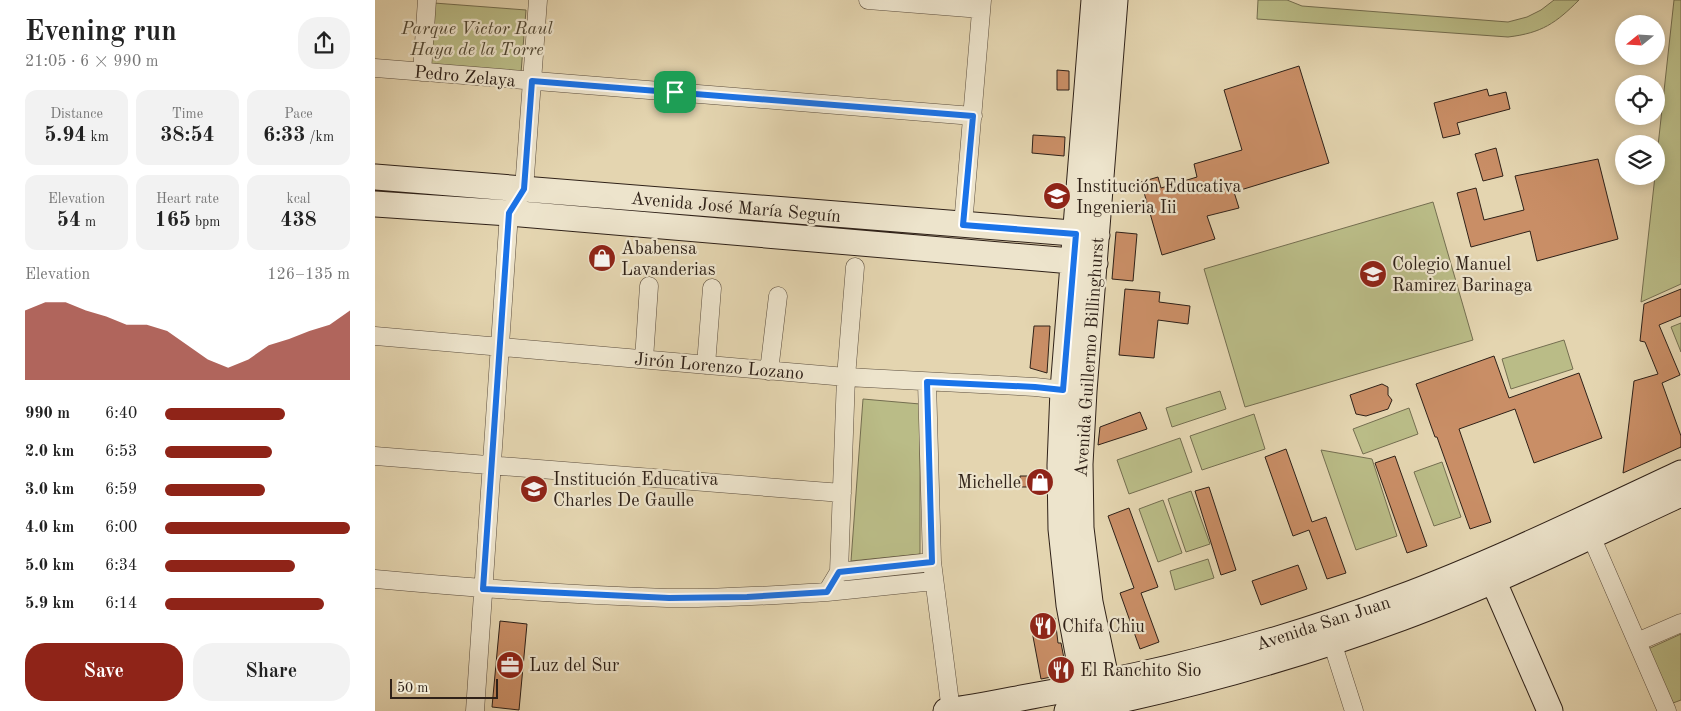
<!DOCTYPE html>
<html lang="en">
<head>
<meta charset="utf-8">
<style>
	:root { --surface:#fff; --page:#f2f2f2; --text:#222; --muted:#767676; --accent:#8f2418 }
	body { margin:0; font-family:"Old Standard TT",serif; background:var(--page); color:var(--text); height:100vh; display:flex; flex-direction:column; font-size:19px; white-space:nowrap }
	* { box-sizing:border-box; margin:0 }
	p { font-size:16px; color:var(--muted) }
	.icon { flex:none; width:28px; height:28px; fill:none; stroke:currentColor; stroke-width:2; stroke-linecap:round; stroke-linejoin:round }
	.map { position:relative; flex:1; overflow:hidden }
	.sheet { display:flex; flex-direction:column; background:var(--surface); width:375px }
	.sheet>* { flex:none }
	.needle { width:32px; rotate:252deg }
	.fabs { position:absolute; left:1240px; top:15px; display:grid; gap:10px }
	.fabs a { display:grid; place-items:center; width:50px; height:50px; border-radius:50%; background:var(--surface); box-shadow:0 2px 12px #0003; font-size:25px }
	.scale { position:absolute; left:15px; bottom:12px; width:108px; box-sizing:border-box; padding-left:5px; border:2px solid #2f2118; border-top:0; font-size:14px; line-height:18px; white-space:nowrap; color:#2f2118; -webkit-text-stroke:4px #ede4cc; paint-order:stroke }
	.pin { position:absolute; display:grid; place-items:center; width:42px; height:42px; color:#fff; margin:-21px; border-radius:10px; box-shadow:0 2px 8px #0006 }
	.round { display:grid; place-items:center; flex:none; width:52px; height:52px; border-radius:20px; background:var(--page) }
	.head { display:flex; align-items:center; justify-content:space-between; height:85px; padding:0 25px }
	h1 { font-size:28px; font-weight:700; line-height:38px }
	.figures { display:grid; grid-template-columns:repeat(3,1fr); gap:8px; height:85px; padding:5px 25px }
	.figures div { display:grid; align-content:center; border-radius:12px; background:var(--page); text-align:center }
	.figures b { font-size:21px; font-weight:700 }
	.figures small { font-size:14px; font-weight:400 }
	.figures p { font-size:14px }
	.chart { height:140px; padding:10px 25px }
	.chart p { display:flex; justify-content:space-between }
	.chart svg { width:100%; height:90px; margin-top:5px; fill:var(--accent); opacity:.7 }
	.cta { display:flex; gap:10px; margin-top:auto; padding:10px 25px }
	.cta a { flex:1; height:58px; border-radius:20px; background:var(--accent); color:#fff; font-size:20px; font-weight:700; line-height:58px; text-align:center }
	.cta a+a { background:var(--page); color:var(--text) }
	ul { padding:0 25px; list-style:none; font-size:16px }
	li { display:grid; grid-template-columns:80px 60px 1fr; align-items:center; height:38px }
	li i { height:12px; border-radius:6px; background:var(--accent) }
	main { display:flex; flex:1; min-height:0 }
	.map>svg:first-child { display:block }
	.green { fill:#babc87; stroke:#746e50 }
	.building { fill:#c98e66; stroke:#2f2118 }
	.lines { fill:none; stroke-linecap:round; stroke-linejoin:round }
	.street-casing { stroke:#5c4e3e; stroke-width:19 }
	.secondary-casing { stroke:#2f2118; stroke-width:27 }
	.street { stroke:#ede4cc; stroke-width:18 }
	.secondary { stroke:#ede4cc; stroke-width:25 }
	.route-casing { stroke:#fff; stroke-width:10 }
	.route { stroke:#1a73e8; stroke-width:6 }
	.labels { text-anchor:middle; stroke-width:4.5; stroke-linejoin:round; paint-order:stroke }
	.park-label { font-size:18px; font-style:italic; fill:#524834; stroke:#ede4cc }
	.street-label { font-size:18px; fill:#2f2118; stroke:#ede4cc }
	.poi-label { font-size:18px; fill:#2f2118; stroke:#ede4cc; text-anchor:start }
</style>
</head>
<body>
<main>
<section class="sheet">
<div class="head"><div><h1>Evening run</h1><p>21:05 · 6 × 990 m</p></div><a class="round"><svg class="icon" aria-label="share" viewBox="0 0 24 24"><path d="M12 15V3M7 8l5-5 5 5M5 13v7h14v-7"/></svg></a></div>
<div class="figures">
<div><p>Distance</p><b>5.94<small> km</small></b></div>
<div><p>Time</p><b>38:54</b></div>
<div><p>Pace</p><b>6:33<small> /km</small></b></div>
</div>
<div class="figures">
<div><p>Elevation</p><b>54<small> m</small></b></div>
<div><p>Heart rate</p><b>165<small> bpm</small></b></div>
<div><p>kcal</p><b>438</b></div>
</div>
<div class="chart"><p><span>Elevation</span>126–135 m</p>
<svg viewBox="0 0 160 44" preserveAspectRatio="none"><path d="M0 44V10L10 6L20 6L30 10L40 13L50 17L60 17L70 20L80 27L90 34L100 38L110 34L120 27L130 24L140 20L150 17L160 10V44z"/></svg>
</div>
<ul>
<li><b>990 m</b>6:40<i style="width:65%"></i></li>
<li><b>2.0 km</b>6:53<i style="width:58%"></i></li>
<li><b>3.0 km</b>6:59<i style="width:54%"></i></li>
<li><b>4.0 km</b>6:00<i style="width:100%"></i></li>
<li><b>5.0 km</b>6:34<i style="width:70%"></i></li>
<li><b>5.9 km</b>6:14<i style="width:86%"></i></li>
</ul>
<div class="cta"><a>Save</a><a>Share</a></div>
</section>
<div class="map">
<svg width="1306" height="711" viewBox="0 0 1306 711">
	<rect width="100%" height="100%" fill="#e4d5b0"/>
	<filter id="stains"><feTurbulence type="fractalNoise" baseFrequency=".004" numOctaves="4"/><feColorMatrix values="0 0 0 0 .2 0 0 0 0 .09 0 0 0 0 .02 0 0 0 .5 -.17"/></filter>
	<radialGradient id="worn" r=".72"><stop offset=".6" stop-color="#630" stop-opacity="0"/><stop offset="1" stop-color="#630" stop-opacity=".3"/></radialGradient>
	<path class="green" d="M883,0H912L927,6L1133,22L1152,17L1166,10L1179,0H1204C1181,23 1167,33 1133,37L882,19Z
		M1299,0H1306V284L1266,302L1280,176H1281V164Z
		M59,3L151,10L146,73L54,66Z
		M1058,202L1098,340L870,407L829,269Z
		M1306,323V352L1296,327Z
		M1189,340L1198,369L1136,389L1127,359Z
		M845,391L851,409L797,427L791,408Z
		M488,399L545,404V554L476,561Z
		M1034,408L1043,434L988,454L978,429Z
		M879,414L890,449L827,470L815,436Z
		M805,438L817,472L754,494L742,460Z
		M946,450L997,459L1022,536L981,550Z
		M1067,462L1086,517L1059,526L1039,472Z
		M816,491L835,544L811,552L793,499Z
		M788,500L807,553L783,562L764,509Z
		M833,559L839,578L800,590L795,571Z
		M1306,634V700L1298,703L1273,649Z"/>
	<path class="building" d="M924,66L954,163L859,192L864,208L832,216L840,239L787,255L766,182L783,177L786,188L822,177L819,164L867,150L849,90Z
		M682,70L694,71V90H682Z
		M1112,89L1114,96L1131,92L1135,109L1082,123L1085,134L1068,138L1059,103Z
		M658,135L690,137L689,156L657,153Z
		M1121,148L1128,176L1108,181L1100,154Z
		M1223,159L1243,239L1162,261L1155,231L1096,247L1082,193L1101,188L1109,220L1149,210L1140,176Z
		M741,232L762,234L758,281L737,279Z
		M750,289L785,292L784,302L815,306L813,324L783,320L779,358L744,355Z
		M1306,289V316L1284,325L1305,375L1287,383L1306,436V447L1248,473L1259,381L1283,374L1270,342L1265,341L1269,304Z
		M659,326H675L672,373L655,368Z
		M1119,356L1134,398L1204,373L1227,438L1159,463L1140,409L1084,429L1116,522L1095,529L1062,437H1060L1041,384Z
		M1007,384L1013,387V395L1017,400L1013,409L991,416L981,414L975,395Z
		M765,412L772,429L723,445L725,427Z
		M911,449L937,522L951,517L971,573L952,579L934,530L918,536L890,457Z
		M1020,456L1052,546L1032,553L1000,463Z
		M645,476H667V487H645Z
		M834,487L861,570L846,575L820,491Z
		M754,508L783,587L766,593L784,642L765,649L745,593L759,588L733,516Z
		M923,565L932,589L886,605L877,581Z
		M680,618L683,643H686L691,669L687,675L666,679L656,626L658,625V620Z
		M125,621L152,624L144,710L117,707Z"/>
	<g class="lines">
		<g class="street-casing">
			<path id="street" d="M493,0L606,9
				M0,68L598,116
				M47,72L52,0
				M588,225L607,0
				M0,336L471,377L660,387L688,390
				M269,359L274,286
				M331,365L337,288
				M394,371L403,296
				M552,382L557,562L576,711
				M0,456L467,493
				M1216,536L1292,711
				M464,572L471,377L480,267
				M0,579C97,588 195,595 292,598C346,599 399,595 452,592L464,572L557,562
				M452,592L559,581
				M957,642L979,711
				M1262,642L1306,623
				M100,711L134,213L149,189L163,0"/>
		</g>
		<g class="secondary-casing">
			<path id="secondary" d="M0,177L722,235
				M0,204L134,213L720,263
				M1111,564L1175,711
				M571,711C607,707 643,698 679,692C795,671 910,641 1021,599C1118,563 1212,517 1306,473
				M692,711C806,689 918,658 1026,618C1121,583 1215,536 1306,494
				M717,711L713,707L694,605L686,529L685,465L688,390L719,0
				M733,711L736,702L715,602L706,528L705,464L709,391L740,0"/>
		</g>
		<use href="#street" class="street"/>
		<use href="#secondary" class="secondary"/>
	</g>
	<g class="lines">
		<g class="route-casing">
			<path id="route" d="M157,81L598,116L588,225L701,234L688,390L660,387L552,382L557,562L464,572L452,592L372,597L294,598L108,589L134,213L149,189Z"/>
		</g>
		<use href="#route" class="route"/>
	</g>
	<defs>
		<g id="school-disc" transform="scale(1.4375)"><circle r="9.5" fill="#8f2418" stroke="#ede4cc"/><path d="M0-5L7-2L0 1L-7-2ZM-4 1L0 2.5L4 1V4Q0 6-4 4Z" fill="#fff"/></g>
		<g id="shop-disc" transform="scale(1.4375)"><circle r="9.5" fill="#8f2418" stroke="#ede4cc"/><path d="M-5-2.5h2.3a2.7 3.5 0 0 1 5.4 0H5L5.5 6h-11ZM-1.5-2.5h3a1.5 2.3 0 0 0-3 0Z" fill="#fff"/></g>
		<g id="restaurant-disc" transform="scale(1.4375)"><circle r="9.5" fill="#8f2418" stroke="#ede4cc"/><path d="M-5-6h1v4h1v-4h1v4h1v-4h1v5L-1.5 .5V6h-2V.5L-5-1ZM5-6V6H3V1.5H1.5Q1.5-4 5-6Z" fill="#fff"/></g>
		<g id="office-disc" transform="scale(1.4375)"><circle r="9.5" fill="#8f2418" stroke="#ede4cc"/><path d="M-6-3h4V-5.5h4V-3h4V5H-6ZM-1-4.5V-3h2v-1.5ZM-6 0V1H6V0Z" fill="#fff"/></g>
	</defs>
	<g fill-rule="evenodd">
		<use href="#school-disc" x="682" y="196"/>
		<use href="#shop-disc" x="227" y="258"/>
		<use href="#school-disc" x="998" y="274"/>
		<use href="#shop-disc" x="665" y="482"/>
		<use href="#school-disc" x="159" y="489"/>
		<use href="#restaurant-disc" x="668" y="626"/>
		<use href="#office-disc" x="135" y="665"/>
		<use href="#restaurant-disc" x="686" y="670"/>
	</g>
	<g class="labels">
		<g class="park-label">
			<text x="102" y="34">Parque Victor Raul<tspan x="102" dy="21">Haya de la Torre</tspan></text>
		</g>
		<g class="street-label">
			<text transform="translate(90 76) rotate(5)" y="6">Pedro Zelaya</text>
			<text transform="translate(361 207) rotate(5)" y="6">Avenida José María Seguín</text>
			<text transform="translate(714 357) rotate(-86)" y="6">Avenida Guillermo Billinghurst</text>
			<text transform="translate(344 366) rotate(5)" y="6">Jirón Lorenzo Lozano</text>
			<text transform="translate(948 623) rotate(-18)" y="6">Avenida San Juan</text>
		</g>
		<g class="poi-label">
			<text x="701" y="192">Institución Educativa<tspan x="701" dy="21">Ingenieria Iii</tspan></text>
			<text x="246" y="254">Ababensa<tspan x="246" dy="21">Lavanderias</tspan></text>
			<text x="1017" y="270">Colegio Manuel<tspan x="1017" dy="21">Ramirez Barinaga</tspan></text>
			<text x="178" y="485">Institución Educativa<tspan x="178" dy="21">Charles De Gaulle</tspan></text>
			<text x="646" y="488" text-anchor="end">Michelle</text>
			<text x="687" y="632">Chifa Chiu</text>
			<text x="154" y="671">Luz del Sur</text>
			<text x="705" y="676">El Ranchito Sio</text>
		</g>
	</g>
	<rect width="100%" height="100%" filter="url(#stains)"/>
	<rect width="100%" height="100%" fill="url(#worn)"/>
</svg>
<div class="fabs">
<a><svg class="needle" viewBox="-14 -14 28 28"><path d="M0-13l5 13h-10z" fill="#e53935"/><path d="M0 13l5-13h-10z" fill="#767676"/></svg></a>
<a><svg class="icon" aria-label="locate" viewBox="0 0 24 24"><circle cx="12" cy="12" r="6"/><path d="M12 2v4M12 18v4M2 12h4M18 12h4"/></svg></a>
<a><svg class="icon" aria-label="layers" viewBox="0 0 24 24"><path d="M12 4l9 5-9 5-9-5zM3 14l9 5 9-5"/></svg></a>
</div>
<div class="scale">50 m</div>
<div class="pin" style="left:300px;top:92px;background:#1e9e55"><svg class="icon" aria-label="arrive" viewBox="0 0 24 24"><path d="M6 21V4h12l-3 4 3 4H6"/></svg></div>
</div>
</main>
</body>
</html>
